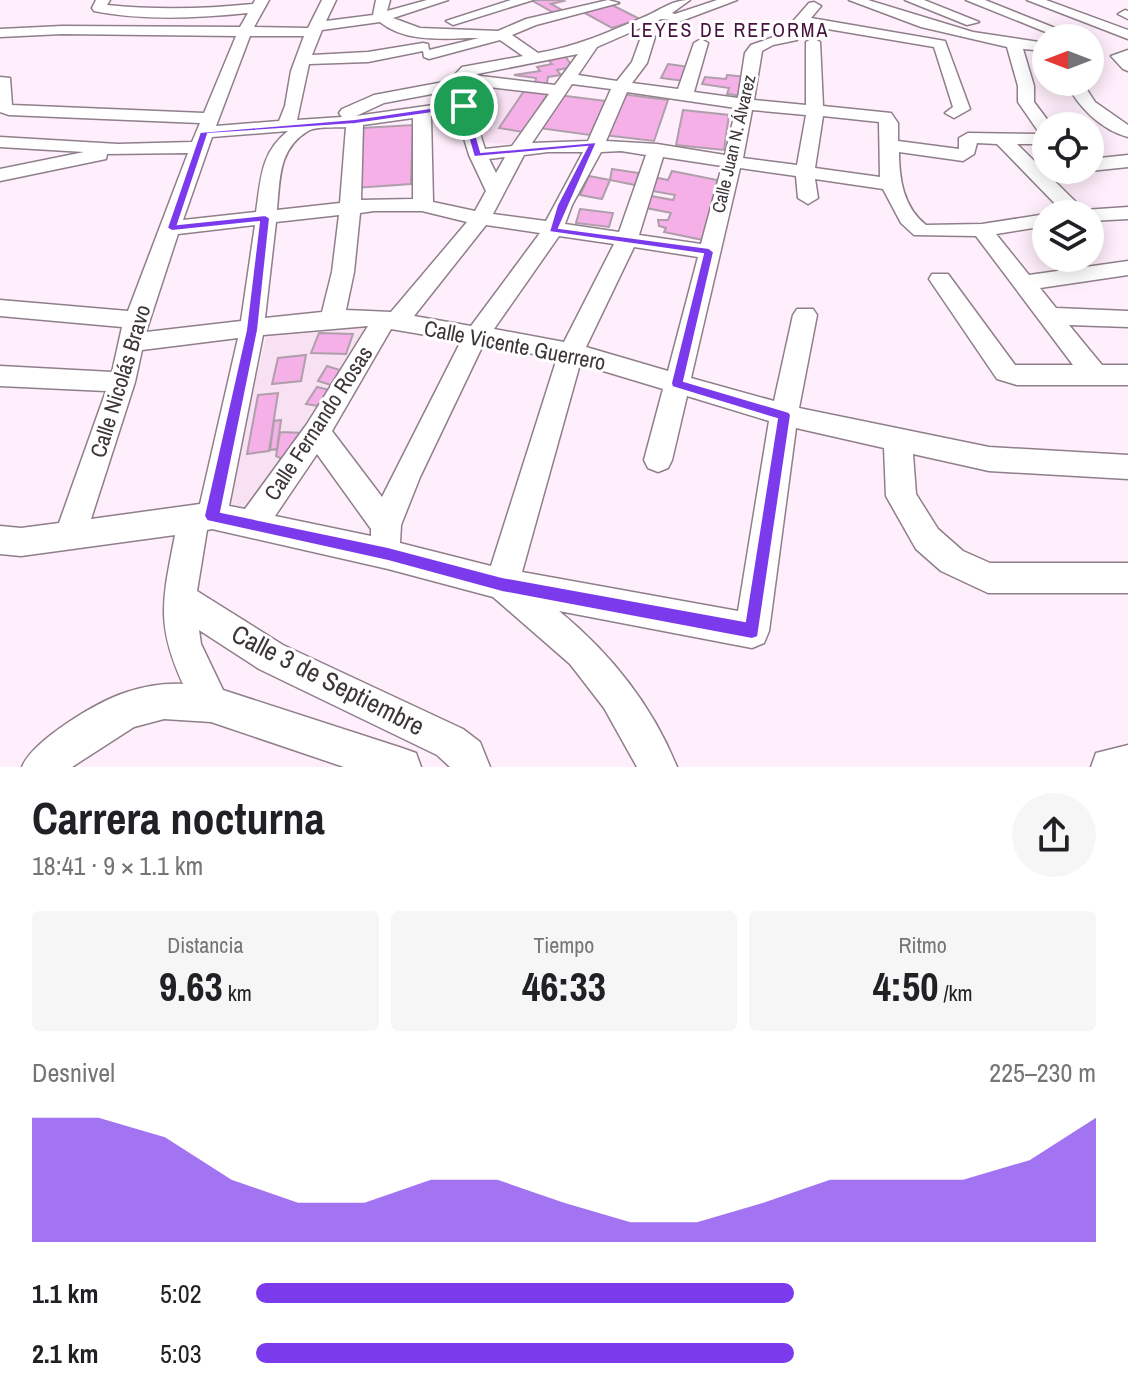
<!DOCTYPE html>
<html lang="es">
<head>
<meta charset="utf-8">
<style>
	:root { --surface:#fff; --page:#f6f6f6; --text:#202124; --muted:#757577; --accent:#7c3aed }
	body { margin:0; font-family:"Archivo Narrow",sans-serif; background:var(--page); color:var(--text); height:100vh; display:flex; flex-direction:column; font-size:30px; white-space:nowrap }
	* { box-sizing:border-box; margin:0 }
	p { font-size:26px; color:var(--muted) }
	.icon { flex:none; width:44px; height:44px; fill:none; stroke:currentColor; stroke-width:2; stroke-linecap:round; stroke-linejoin:round }
	.map { position:relative; height:767px; overflow:hidden }
	.panel { display:flex; flex-direction:column; background:var(--surface); flex:1 }
	.panel>* { flex:none }
	.needle { width:52px; rotate:270deg }
	.fabs { position:absolute; left:1032px; top:24px; display:grid; gap:16px }
	.fabs a { display:grid; place-items:center; width:72px; height:72px; border-radius:50%; background:var(--surface); box-shadow:0 4px 20px #0003; font-size:40px }
	.pin { position:absolute; display:grid; place-items:center; width:68px; height:68px; color:#fff; margin:-34px; border:4px solid #fff; border-radius:50%; box-shadow:0 2px 8px #0007 }
	.round { display:grid; place-items:center; flex:none; width:84px; height:84px; border-radius:42px; background:var(--page) }
	.headline { display:flex; align-items:center; justify-content:space-between; height:136px; padding:0 32px }
	h1 { font-size:44px; font-weight:700; line-height:60px }
	.stats { display:grid; grid-template-columns:repeat(3,1fr); gap:12px; height:136px; padding:8px 32px }
	.stats div { display:grid; align-content:center; border-radius:8px; background:var(--page); text-align:center }
	.stats b { font-size:40px; font-weight:700 }
	.stats small { font-size:22px; font-weight:400 }
	.stats p { font-size:22px }
	.chart { height:224px; padding:16px 32px }
	.chart p { display:flex; justify-content:space-between }
	.chart svg { width:100%; height:144px; margin-top:8px; fill:var(--accent); opacity:.7 }
	ul { padding:0 32px; list-style:none; font-size:26px }
	li { display:grid; grid-template-columns:128px 96px 1fr; align-items:center; height:60px }
	li i { height:20px; border-radius:10px; background:var(--accent) }
	.map>svg:first-child { display:block }
	.built { fill:#f8e1f3 }
	.building { fill:#f4b0e7; stroke:#af9fab; stroke-width:2 }
	.lines { fill:none; stroke-linecap:round; stroke-linejoin:round }
	.minor-casing { stroke:#8e7f8b; stroke-width:3 }
	.minor { fill:#fff; fill-rule:evenodd }
	.route { fill:#7c3aed; stroke:#fff; stroke-width:2; fill-rule:evenodd }
	.labels { text-anchor:middle; stroke-width:6; stroke-linejoin:round; paint-order:stroke }
	.far-street-label { font-size:18px; fill:#3c353a; stroke:#fff }
	.far-neighbourhood-label { font-size:20px; letter-spacing:2px; fill:#46123f; stroke:#fff }
	.street-label { font-size:22px; fill:#3c353a; stroke:#fff }
	.near-street-label { font-size:26px; fill:#3c353a; stroke:#fff }
</style>
</head>
<body>
<div class="map">
<svg width="1128" height="767" viewBox="0 0 1128 767">
	<rect width="100%" height="100%" fill="#ffeefb"/>
	<path class="built" d="M465,83L549,92L515,145L483,142Z
		M376,326L252,517L225,509L267,333Z"/>
	<path class="building" d="M531,0H562L564,1L551,4L562,10L554,13Z
		M608,3L640,19L612,28L581,11Z
		M564,55L573,67L557,70L561,75L548,77L547,83H535L536,78L514,75L540,71L537,67L552,64L547,58Z
		M668,64L690,67L684,81L661,78Z
		M727,75L747,77L742,96L727,94L729,88L702,84L705,77L726,79Z
		M526,88L549,92L523,132L499,128Z
		M621,94L668,100L654,141L603,135Z
		M558,95L606,101L590,135L539,128Z
		M683,110L729,115L724,150L676,145Z
		M413,125L411,184L355,188L362,128Z
		M612,169L639,173L635,185L610,180Z
		M672,171L722,181L703,240L664,232L666,228L659,226L658,220H668L671,213L646,208L651,196L673,200L675,195L647,190L653,177L668,180Z
		M589,176L610,180L602,199L580,195Z
		M580,209L613,213L609,227L576,223Z
		M319,333L353,334L346,354L311,353Z
		M306,355L301,381L272,384L278,358Z
		M327,366L340,370L331,385L318,381Z
		M317,387L334,391L324,407L306,404Z
		M278,393L269,451L247,454L258,395Z
		M281,420L277,449L270,450L274,421Z
		M280,432L304,433L286,461L276,456Z"/>
	<g class="lines">
		<g class="minor-casing">
			<path id="minor" d="M96,0H110L107,5C156,10 204,9 253,4L255,0H269L254,27L308,28L322,0H336L326,21L373,15L376,0H390L387,11L427,0H448L393,18L420,28L498,31L526,19L608,0L619,3L536,25L512,35L538,53C575,47 609,32 644,17C661,10 671,0 690,0L672,13L675,14L717,0H737L681,21L661,19L597,47L578,75L617,81L632,62L641,37L648,33L655,37L647,63L632,83L678,89L694,43L701,39L708,43L694,92L738,98L745,53L751,45L782,34L809,3L814,2L821,6L811,18L945,41L970,109L954,118L945,113L953,107L934,47L804,25L797,34V40L773,45L762,51L754,100L806,105V42L813,38L820,42L823,106L891,113L898,123V141L959,149V138L968,133L1040,134L1018,102V86L1007,47L921,27L849,0H868L973,32L1046,43V51L1023,49L1034,86V102L1052,126H1046V144H1017L1084,210L1128,207V219L1090,221V214H1065L997,144L977,143L974,154L963,161L899,152C899,178 903,207 926,225L982,224L1046,214H1047L1046,226L996,234L1029,275L1128,261V275L1040,288L1056,308L1128,311V327L1069,325L1102,365H1128V385H1017L997,379L929,279L932,274H948L1015,365H1073L976,236L914,235L901,223L883,189L815,179L818,198L808,204L798,198L796,176L740,168L691,378L774,401L793,315L797,309H813L817,315L799,408L989,447L1128,455V479L989,471L913,454L916,494L938,529L963,551L990,563H1128V593H988L941,571L916,549L886,496L884,448L796,428L769,631L764,643L752,648L559,611C610,653 652,705 677,767H637L604,708L570,664L493,597L388,569L212,529L207,530L197,591L283,645L463,729L480,742L490,767H450L437,755L259,669L199,630L201,644L223,690L402,748L416,753L421,767H344L211,722L164,719L134,727L72,767H22C33,740 98,701 127,692C146,686 164,683 183,684C155,623 163,598 175,535L21,556L0,554V526L21,528L59,523L106,391L0,386V366L112,372L122,327L0,316V300L128,311L188,153L107,154L106,159L0,181V169L84,152L0,147V137L118,144L192,142L200,123L9,115L0,112V77L10,78L12,105L204,113L236,36L62,34L0,37V29L62,26L240,27L248,13C199,18 143,21 94,11L92,8ZM380,22C407,44 448,38 479,38L429,50L428,44L423,43L368,52L312,55L322,30ZM250,36H304L291,71L285,106L279,121L216,126ZM500,40L523,56L462,67L449,81L374,95L342,109L339,113L342,117L297,120L309,64L368,62L423,51L424,57L429,59ZM578,54L555,85L472,75ZM464,84L549,94L512,146L485,149L467,93L461,89ZM572,84L611,89L588,141L532,143ZM453,90L454,102L356,116L384,103ZM627,92L736,108L725,155L657,144L606,141ZM752,110L806,115L797,165L743,158ZM456,112L469,155L486,191L475,211L433,202L431,116ZM823,116L879,122L880,177L815,168ZM413,118V199L361,200L363,125ZM346,127L340,203L277,210C280,179 278,149 308,131C316,126 336,128 346,127ZM288,131C260,153 261,180 256,212L183,220L212,137ZM621,151L646,155L619,232L565,224L572,205L601,152ZM548,152H583L546,221L493,214L524,155ZM505,157L496,173L489,159ZM663,157L722,166L701,244L639,235ZM374,211H422L467,222L391,312L346,310L354,272L360,213ZM339,215L332,272L322,312L265,318L276,222ZM255,225L241,321L146,332L178,234ZM486,225L540,233L471,326L414,316ZM559,236L614,244L564,342L494,329ZM634,247L698,257L668,371L586,347ZM368,326L307,424L245,509L229,506L263,335ZM391,329L461,341L382,497L332,431ZM238,338L200,504L91,519L135,382L142,350ZM483,345L557,358L491,566L400,543L401,525L420,477ZM580,364L663,389L644,460L648,468L658,472L668,468L672,460L687,396L769,421L738,611L522,572ZM317,454L371,529V536L275,516Z
				M511,0H533L453,25L446,21Z
				M905,0H924L979,22L967,25Z
				M966,0H985L1065,32L1058,36L1053,35Z
				M1027,0H1046L1128,30V39Z
				M1125,10L1128,11V19L1118,14Z
				M1128,50V71L1123,69L1111,56Z
				M1066,82H1082L1095,102L1128,125V137C1101,130 1077,106 1066,82Z
				M1128,155V167L1090,171L1087,170H1090V159Z
				M1128,745V767H1091L1096,753Z"/>
		</g>
		<use href="#minor" class="minor"/>
	</g>
	<path class="route" d="M464,103L468,106L481,152L597,142L559,228L709,248L714,252L684,381L789,412L791,415L758,637L752,639L502,592L388,561L207,521L204,516L246,330L259,222L172,231L167,228L200,132L355,119ZM460,109L474,157L587,147L557,205L549,232L703,254L671,383L672,387L777,419L745,621L502,577L388,547L221,512L258,330L270,218L265,215L178,224L208,134L355,124Z"/>
	<g class="labels">
		<g class="far-street-label">
			<text transform="translate(734 144) rotate(-77)" y="6">Calle Juan N. Álvarez</text>
		</g>
		<g class="far-neighbourhood-label">
			<text x="730" y="37">LEYES DE REFORMA</text>
		</g>
		<g class="street-label">
			<text transform="translate(515 345) rotate(11)" y="8">Calle Vicente Guerrero</text>
			<text transform="translate(120 381) rotate(-73)" y="8">Calle Nicolás Bravo</text>
			<text transform="translate(318 423) rotate(-57)" y="8">Calle Fernando Rosas</text>
		</g>
		<g class="near-street-label">
			<text transform="translate(328 680) rotate(27)" y="9">Calle 3 de Septiembre</text>
		</g>
	</g>
</svg>
<div class="fabs">
<a><svg class="needle" viewBox="-14 -14 28 28"><path d="M0-13l5 13h-10z" fill="#e53935"/><path d="M0 13l5-13h-10z" fill="#757577"/></svg></a>
<a><svg class="icon" aria-label="locate" viewBox="0 0 24 24"><circle cx="12" cy="12" r="6"/><path d="M12 2v4M12 18v4M2 12h4M18 12h4"/></svg></a>
<a><svg class="icon" aria-label="layers" viewBox="0 0 24 24"><path d="M12 4l9 5-9 5-9-5zM3 14l9 5 9-5"/></svg></a>
</div>
<div class="pin" style="left:464px;top:106px;background:#1e9e55"><svg class="icon" aria-label="arrive" viewBox="0 0 24 24"><path d="M6 21V4h12l-3 4 3 4H6"/></svg></div>
</div>
<section class="panel">
<div class="headline"><div><h1>Carrera nocturna</h1><p>18:41 · 9 × 1.1 km</p></div><a class="round"><svg class="icon" aria-label="share" viewBox="0 0 24 24"><path d="M12 15V3M7 8l5-5 5 5M5 13v7h14v-7"/></svg></a></div>
<div class="stats">
<div><p>Distancia</p><b>9.63<small> km</small></b></div>
<div><p>Tiempo</p><b>46:33</b></div>
<div><p>Ritmo</p><b>4:50<small> /km</small></b></div>
</div>
<div class="chart"><p><span>Desnivel</span>225–230 m</p>
<svg viewBox="0 0 160 44" preserveAspectRatio="none"><path d="M0 44V6L10 6L20 12L30 25L40 32L50 32L60 25L70 25L80 32L90 38L100 38L110 32L120 25L130 25L140 25L150 19L160 6V44z"/></svg>
</div>
<ul>
<li><b>1.1 km</b>5:02<i style="width:64%"></i></li>
<li><b>2.1 km</b>5:03<i style="width:64%"></i></li>
</ul>
</section>
</body>
</html>
